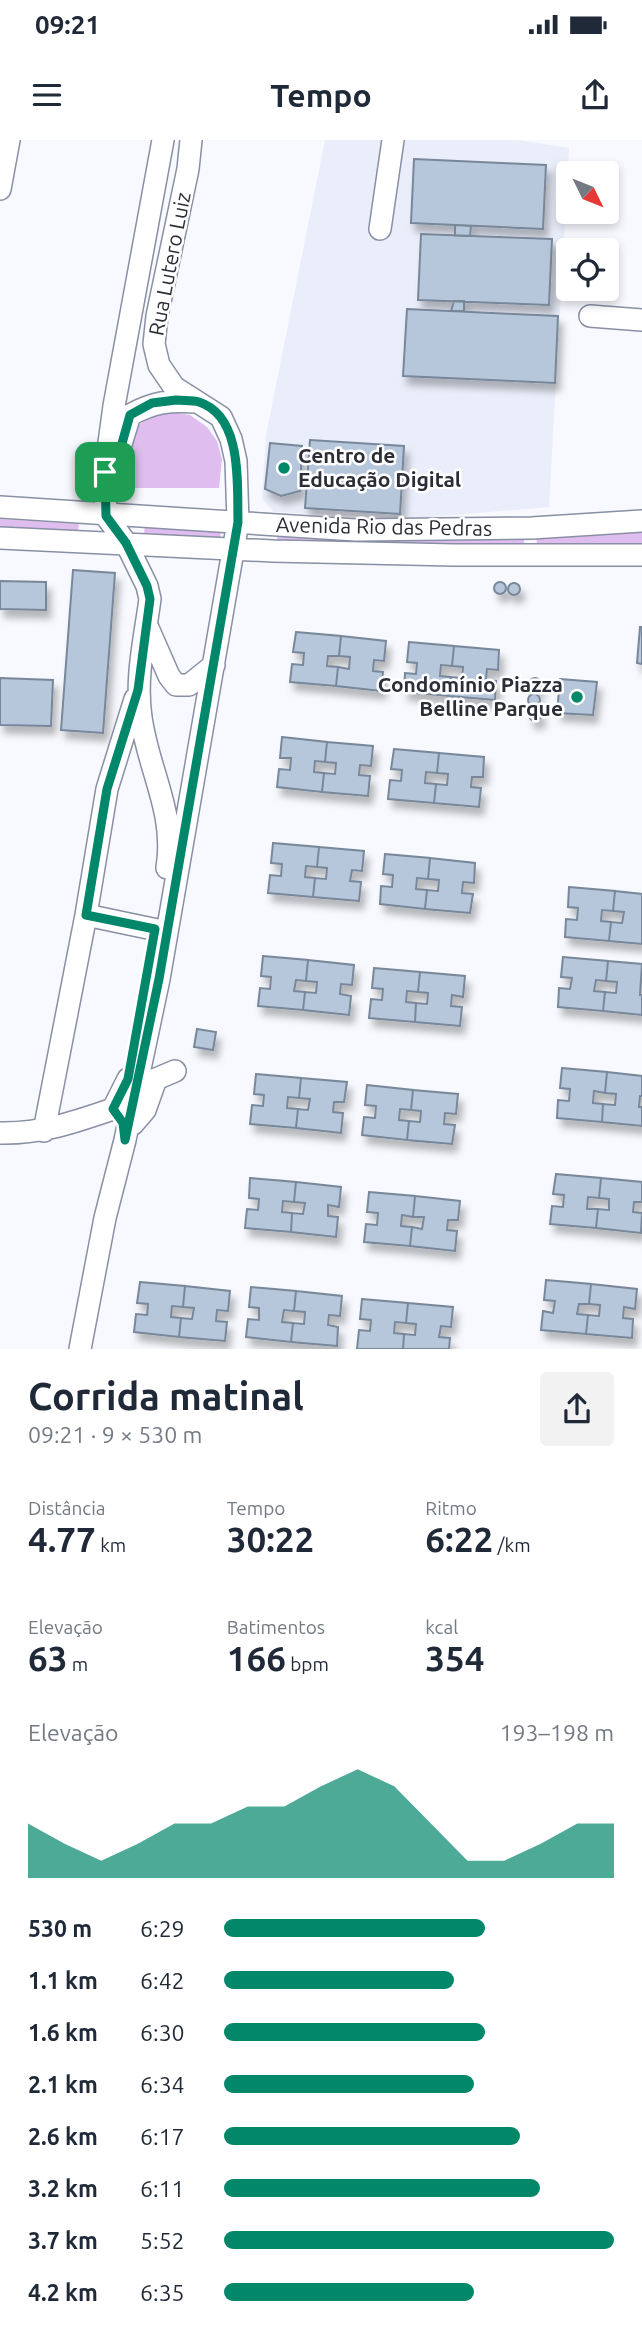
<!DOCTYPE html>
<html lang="pt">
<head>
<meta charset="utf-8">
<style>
	:root { --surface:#fff; --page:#f2f2f3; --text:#1f2937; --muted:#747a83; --accent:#03876a }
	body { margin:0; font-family:Ubuntu,sans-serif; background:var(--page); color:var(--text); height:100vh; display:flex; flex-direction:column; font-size:26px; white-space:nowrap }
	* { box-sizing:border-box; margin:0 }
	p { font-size:23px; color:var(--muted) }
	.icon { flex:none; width:38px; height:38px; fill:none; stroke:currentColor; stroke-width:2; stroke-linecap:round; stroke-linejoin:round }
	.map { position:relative; height:1209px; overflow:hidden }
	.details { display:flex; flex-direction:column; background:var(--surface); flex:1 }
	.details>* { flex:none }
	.needle { width:46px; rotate:133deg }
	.tools { position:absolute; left:556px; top:21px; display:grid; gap:14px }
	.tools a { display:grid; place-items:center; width:63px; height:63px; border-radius:7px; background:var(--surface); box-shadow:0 4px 10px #0003; font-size:35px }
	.pin { position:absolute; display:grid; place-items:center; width:60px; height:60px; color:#fff; margin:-30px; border-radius:14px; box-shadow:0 4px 10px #0006 }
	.round { display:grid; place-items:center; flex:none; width:74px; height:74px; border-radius:7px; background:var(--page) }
	.head { display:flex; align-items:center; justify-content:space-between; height:119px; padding:0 28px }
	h1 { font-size:38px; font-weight:700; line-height:52px }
	.figures { display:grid; grid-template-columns:repeat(3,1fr); gap:10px; height:119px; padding:7px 28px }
	.figures div { display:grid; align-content:center }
	.figures b { font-size:35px; font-weight:700 }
	.figures small { font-size:19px; font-weight:400 }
	.figures p { font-size:19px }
	.chart { height:196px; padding:14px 28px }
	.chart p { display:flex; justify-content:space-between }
	.chart svg { width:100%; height:126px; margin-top:7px; fill:var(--accent); opacity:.7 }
	ul { padding:0 28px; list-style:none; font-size:23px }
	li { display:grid; grid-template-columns:112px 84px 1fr; align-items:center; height:52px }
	li i { height:18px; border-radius:9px; background:var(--accent) }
	.status { display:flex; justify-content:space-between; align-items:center; height:49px; padding:0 35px; background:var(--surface); direction:ltr }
	.status svg { height:19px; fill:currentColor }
	header { display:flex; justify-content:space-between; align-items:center; height:91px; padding:0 28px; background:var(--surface); font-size:32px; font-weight:700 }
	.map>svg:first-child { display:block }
	.built { fill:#eaeefa }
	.green { fill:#dfbeef }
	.building { fill:#b6c7db; stroke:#788799; stroke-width:2; filter:url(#shadow) }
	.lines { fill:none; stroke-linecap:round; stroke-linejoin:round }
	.minor-casing { stroke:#898fa5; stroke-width:24 }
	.minor { stroke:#fff; stroke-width:21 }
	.route-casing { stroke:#fff; stroke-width:14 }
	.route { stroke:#03876a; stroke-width:9 }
	.poi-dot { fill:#03876a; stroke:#fff; stroke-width:2.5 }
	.labels { text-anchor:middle; stroke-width:5; stroke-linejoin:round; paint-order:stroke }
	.street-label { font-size:21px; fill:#2c2e37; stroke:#fff }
	.poi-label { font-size:21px; font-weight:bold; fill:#2c2e37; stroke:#fff; text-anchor:start }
</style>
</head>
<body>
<div class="status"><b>09:21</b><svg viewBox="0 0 49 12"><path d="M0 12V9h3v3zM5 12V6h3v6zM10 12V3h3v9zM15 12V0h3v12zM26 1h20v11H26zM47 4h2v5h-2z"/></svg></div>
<header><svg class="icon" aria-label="menu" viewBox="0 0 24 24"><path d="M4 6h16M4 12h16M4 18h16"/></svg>Tempo<svg class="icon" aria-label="share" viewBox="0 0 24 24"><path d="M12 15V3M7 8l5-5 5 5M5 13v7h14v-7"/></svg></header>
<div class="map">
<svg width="642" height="1209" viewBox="0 0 642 1209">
	<defs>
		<filter id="shadow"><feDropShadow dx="4.5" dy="8" stdDeviation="3.5" flood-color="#0004"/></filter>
	</defs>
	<rect width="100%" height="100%" fill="#f7f9fe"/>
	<path class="built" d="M325,0H517L569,8L549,367L407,379L274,372L262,359L266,295Z"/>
	<path class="green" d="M170,272L190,275L207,287L217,301L222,319L219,348H129C125,305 120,284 170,272Z
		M0,379L79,384L78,391L0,387Z
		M145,385L221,392L220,399L144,393Z
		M642,390V406L537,404L536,397Z
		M278,393L370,398L524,400V407L308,402L277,400Z"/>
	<path class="building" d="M414,19L546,25L543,89L411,83Z
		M455,85L471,86L470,96H455Z
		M421,94L552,99L549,165L418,160Z
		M454,161H464V171H451Z
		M407,169L558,176L555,243L403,236Z
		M310,300L404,306L400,374L305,368Z
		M270,303L302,306L300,351L281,356L265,349Z
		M73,430L115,433L103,593L61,590Z
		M0,441L46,442V470L0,469Z
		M494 448a6 6 0 1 1 12 0a6 6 0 1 1-12 0Z
		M508 449a6 6 0 1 1 12 0a6 6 0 1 1-12 0Z
		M640,487H642V524L637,523Z
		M296,492L341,496L339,516H328L327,526L338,527L336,546L290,542L292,524L303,525L304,513L293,512Z
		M341,496L386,501L384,521L374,520L373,531L383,532L381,551L336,546L338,527L349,529L350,517L339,516Z
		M409,502L454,506L452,526L441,525L440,536L451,537L449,556L404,552L405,533L416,534L417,523L407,522Z
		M454,506L499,510L498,530L487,529L486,540L496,541L495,560L449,556L451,537L462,538L463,527L452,526Z
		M529 544a6 6 0 1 1 12 0a6 6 0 1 1-12 0Z
		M0,538L53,540L51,586L0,585Z
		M560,539L597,542L593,575L557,573Z
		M528 560a6 6 0 1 1 12 0a6 6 0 1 1-12 0Z
		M529 575a6 6 0 1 1 12 0a6 6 0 1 1-12 0Z
		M282,597L327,602L325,622L315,621L314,632L324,633L322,652L277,647L279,629L290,630L291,618H280Z
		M327,602L373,606L371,626L360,625L359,635L370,636L368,656L322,652L324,633L335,634L336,623L325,622Z
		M394,609L439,613L437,633L426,632L425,643L436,644L434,663L388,659L390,640L401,641L402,630L391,629Z
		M439,613L484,617L483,637H472L471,647L481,648L479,667L434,663L436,644L447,645L448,634L437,633Z
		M273,703L319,707L317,727L306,726L305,737L315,738L313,757L268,753L270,735L281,736L282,724L271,723Z
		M319,707L364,711L362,731L352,730L350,741L361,742L359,761L313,757L315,738L326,739L327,728L317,727Z
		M385,714L430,718L428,739L417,738L416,749L427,750L425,769L380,764L381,746L392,747L393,735L383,734Z
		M430,718L475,723L474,743L463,742L462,753L473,754L470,773L425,769L427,750L438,751L439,740L428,739Z
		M569,747L615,751L613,771L602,770L601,781L611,782L609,801L565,797L566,779L577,780L578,768L568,767Z
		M615,751L642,754V804L609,801L611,782L622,783L624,772L613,771Z
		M263,816L308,820L306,841L296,840L294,851L305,852L303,870L258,866L260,848L270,849L271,837L261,836Z
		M563,817L608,821L606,841L596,840L594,851L605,852L603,871L558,867L559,848L570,849L572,838L561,837Z
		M308,820L354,825L352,845L341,844L340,854L351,856L349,875L303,870L305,852L316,853L317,842L306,841Z
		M608,821L642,824L640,855H642V875L603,871L605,852L616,853L617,842L606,841Z
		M374,828L420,832L418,852L407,851L406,862L416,863L415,882L369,878L371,859L382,860L383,849L372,848Z
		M420,832L465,836L463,857L452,855L451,866L462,867L460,886L415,882L416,863L427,864L428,853L418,852Z
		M197,889L216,892L213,910L194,907Z
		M562,928L607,932L605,953L594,951L593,963L603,964L602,982L557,978L558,960L569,961L570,949L560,948Z
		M607,932L642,936V956H640L639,967H642V986L602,982L603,964L615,965L616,954L605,953Z
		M256,934L301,938L299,958L288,957L287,968L298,969L296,988L250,984L252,965L263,966L264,955L254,954Z
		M301,938L347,942L344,962H334L333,972L343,973L341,993L296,988L298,969L308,970L310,959L299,958Z
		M367,945L413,950L411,970L400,969L399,980L409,981L407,1000L362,995L364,977L375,978L376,966L365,965Z
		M413,950L458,954L456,974L445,973L444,984L455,985L452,1004L407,1000L409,981L420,982L421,971L411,970Z
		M556,1034L601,1038L599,1058L588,1057L587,1069H598L596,1088L550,1084L552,1066L563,1067L564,1055L553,1054Z
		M250,1038L296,1042L294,1062L283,1061L282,1072L292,1073L291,1092L245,1088L247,1069L258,1070L259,1059L249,1058Z
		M601,1038L642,1042V1062H634L633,1072L642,1073L641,1093L596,1088L598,1069L609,1070V1059L599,1058Z
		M296,1042L341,1047L339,1067L328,1065V1076L338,1077L336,1097L291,1092L292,1073L303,1074L305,1063L294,1062Z
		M369,1052L415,1056L413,1077L402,1075L401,1086L412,1087L410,1106L364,1102L366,1084L377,1085L378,1073L367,1072Z
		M415,1056L460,1061L458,1080H448L447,1090L457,1091L455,1111L410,1106L412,1087L422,1089L424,1077H413Z
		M546,1140L591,1144L589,1164H579L577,1174L588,1175L586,1194L541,1190L543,1171L553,1173L555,1161L544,1160Z
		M140,1142L185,1146L183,1167L172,1166L171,1177L181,1178L179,1197L134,1192L136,1174L147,1175L148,1164L137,1163Z
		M591,1144L637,1149L635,1169L624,1167L623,1178L633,1179L632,1198L586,1194L588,1175L599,1176L600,1165L589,1164Z
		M185,1146L230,1151L228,1171L217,1170L216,1181L227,1182L225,1201L179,1197L181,1178L192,1179L194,1168L183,1167Z
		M251,1147L296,1151L294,1171L284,1170L282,1182L293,1183L291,1202L246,1197L248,1179L259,1180V1168L249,1167Z
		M296,1151L342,1156L340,1176L329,1175L328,1185L338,1187L337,1206L291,1202L293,1183L304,1184L305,1172L294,1171Z
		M362,1159L408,1163L406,1183L395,1182L394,1193L404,1194L403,1209H357L359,1190L370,1191L371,1180L360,1179Z
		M408,1163L453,1167L451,1187L441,1186L439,1197L450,1198L449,1209H403L404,1194L415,1195L416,1184L406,1183Z"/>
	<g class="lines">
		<g class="minor-casing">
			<path id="minor" d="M163,0L114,266L105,332L106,376L126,403L147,446L150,459C145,497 135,538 141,577C148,630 176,672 167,728
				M0,49L9,0
				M380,89L393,0
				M590,176L642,180
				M117,317L130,275C154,262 169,260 197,262
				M0,367L355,390L532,388L642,381
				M0,398L273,411L454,415H642
				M148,488L169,536L176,545H189L214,525
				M86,775L167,792
				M133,984L145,970L156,939L175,931
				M44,991L86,775L107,649L135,559
				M0,993C41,994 75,982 113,969L128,939
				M80,1209L105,1078L125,1000L159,839L238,382L236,321L231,299L221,277L174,247L159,225L154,204L157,176L188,29L191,0"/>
		</g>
		<use href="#minor" class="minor"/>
	</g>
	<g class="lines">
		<g class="route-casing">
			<path id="route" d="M176,260C183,261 192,260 199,262C243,276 237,345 238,382L159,839L125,1000L123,983L113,969L128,939L155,789L86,775L107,649L138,550L150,459L147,446L126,403L106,376L105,332L119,314L130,275L152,263Z"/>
		</g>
		<use href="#route" class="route"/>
	</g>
	<g class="poi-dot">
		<circle cx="284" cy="328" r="7"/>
		<circle cx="577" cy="557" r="7"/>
	</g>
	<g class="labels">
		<g class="street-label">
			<text transform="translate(170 124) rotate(-79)" y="7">Rua Lutero Luiz</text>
			<text transform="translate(384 387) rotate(1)" y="7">Avenida Rio das Pedras</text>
		</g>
		<g class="poi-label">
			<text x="298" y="323">Centro de<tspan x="298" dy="24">Educação Digital</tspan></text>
			<text x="563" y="552" text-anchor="end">Condomínio Piazza<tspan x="563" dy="24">Belline Parque</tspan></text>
		</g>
	</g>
</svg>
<div class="tools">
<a><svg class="needle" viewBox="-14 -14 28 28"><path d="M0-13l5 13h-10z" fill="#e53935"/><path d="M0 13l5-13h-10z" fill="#747a83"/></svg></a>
<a><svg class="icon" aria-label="locate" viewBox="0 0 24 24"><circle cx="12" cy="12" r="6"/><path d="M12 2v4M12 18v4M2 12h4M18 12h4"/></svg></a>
</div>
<div class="pin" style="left:105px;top:332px;background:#1e9e55"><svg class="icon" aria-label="arrive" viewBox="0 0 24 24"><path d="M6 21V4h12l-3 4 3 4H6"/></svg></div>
</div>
<section class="details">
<div class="head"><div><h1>Corrida matinal</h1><p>09:21 · 9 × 530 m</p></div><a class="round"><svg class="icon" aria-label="share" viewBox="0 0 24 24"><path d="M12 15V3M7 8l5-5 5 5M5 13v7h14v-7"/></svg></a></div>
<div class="figures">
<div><p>Distância</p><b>4.77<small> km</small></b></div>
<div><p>Tempo</p><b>30:22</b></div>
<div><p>Ritmo</p><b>6:22<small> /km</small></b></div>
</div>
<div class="figures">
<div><p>Elevação</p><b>63<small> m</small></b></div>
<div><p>Batimentos</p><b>166<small> bpm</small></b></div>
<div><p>kcal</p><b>354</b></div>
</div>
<div class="chart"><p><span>Elevação</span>193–198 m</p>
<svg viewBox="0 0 160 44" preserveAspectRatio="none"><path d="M0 44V25L10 32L20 38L30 32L40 25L50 25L60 19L70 19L80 12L90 6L100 12L110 25L120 38L130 38L140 32L150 25L160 25V44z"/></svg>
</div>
<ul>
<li><b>530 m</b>6:29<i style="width:67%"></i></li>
<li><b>1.1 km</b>6:42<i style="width:59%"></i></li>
<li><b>1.6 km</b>6:30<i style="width:67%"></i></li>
<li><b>2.1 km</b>6:34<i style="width:64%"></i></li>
<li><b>2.6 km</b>6:17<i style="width:76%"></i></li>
<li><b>3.2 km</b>6:11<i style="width:81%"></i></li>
<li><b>3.7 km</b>5:52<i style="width:100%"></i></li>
<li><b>4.2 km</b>6:35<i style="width:64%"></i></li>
</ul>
</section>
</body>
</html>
